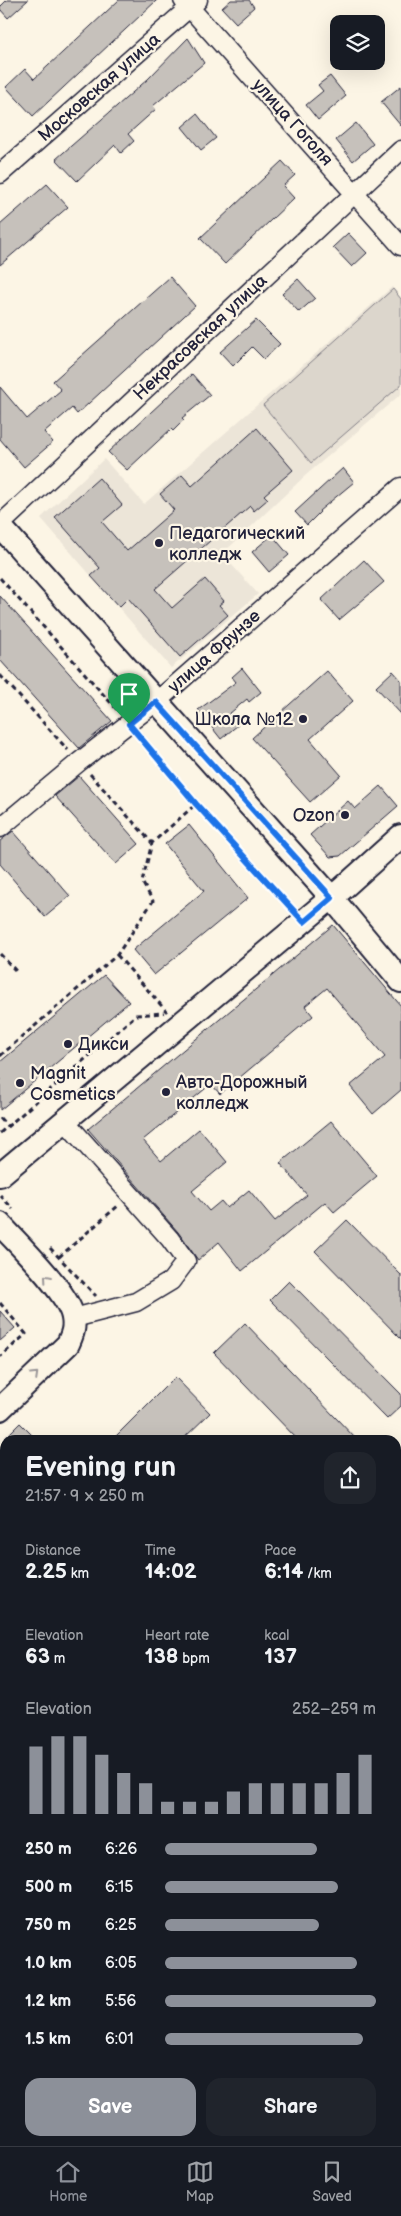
<!DOCTYPE html>
<html lang="en">
<head>
<meta charset="utf-8">
<style>
	:root { --surface:#171b24; --page:#20242c; --text:#f1f3f6; --muted:#9ea1a6; --line:#363941; --accent:#8c9099 }
	body { margin:0; font-family:"Balsamiq Sans",sans-serif; background:var(--page); color:var(--text); height:100vh; display:flex; flex-direction:column; font-size:19px; white-space:nowrap }
	* { box-sizing:border-box; margin:0 }
	p { font-size:16px; color:var(--muted) }
	.icon { flex:none; width:28px; height:28px; fill:none; stroke:currentColor; stroke-width:2; stroke-linecap:round; stroke-linejoin:round }
	.map { position:relative; flex:1; overflow:hidden }
	.panel { position:absolute; left:0px; top:1435px; width:401px; height:711px; display:flex; flex-direction:column; background:var(--surface); border-radius:15px 15px 0 0; box-shadow:0 5px 20px #0002 }
	.panel>* { flex:none }
	.tools { position:absolute; left:330px; top:15px; display:grid; gap:10px }
	.tools a { display:grid; place-items:center; width:55px; height:55px; border-radius:10px; background:var(--surface); box-shadow:0 5px 20px #0002; font-size:25px }
	.pin { position:absolute; display:grid; place-items:center; width:42px; height:42px; color:#fff; margin:-51px -21px; border-radius:50% 50% 50% 0; rotate:-45deg; box-shadow:0 0 5px #0007 }
	.pin .icon { rotate:45deg }
	.round { display:grid; place-items:center; flex:none; width:52px; height:52px; border-radius:15px; background:var(--page) }
	.head { display:flex; align-items:center; justify-content:space-between; height:85px; padding:0 25px }
	h1 { font-size:28px; font-weight:600; line-height:38px }
	.stats { display:grid; grid-template-columns:repeat(3,1fr); gap:8px; height:85px; padding:5px 25px }
	.stats div { display:grid; align-content:center }
	.stats b { font-size:21px; font-weight:600 }
	.stats small { font-size:14px; font-weight:400 }
	.stats p { font-size:14px }
	.chart { height:140px; padding:10px 25px }
	.chart p { display:flex; justify-content:space-between }
	.chart svg { width:100%; height:90px; margin-top:5px; stroke:var(--accent); stroke-width:6 }
	.primary-button { display:flex; gap:10px; margin-top:auto; padding:10px 25px }
	.primary-button a { flex:1; height:58px; border-radius:15px; background:var(--accent); color:#fff; font-size:20px; font-weight:600; line-height:58px; text-align:center }
	.primary-button a+a { background:var(--page); color:var(--text) }
	ul { padding:0 25px; list-style:none; font-size:16px }
	li { display:grid; grid-template-columns:80px 60px 1fr; align-items:center; height:38px }
	li i { height:12px; border-radius:6px; background:var(--accent) }
	.tab-bar { display:flex; justify-content:space-around; align-items:center; height:70px; border-top:1px solid var(--line); background:var(--surface); font-size:14px; color:var(--muted) }
	.tab-bar a { display:grid; justify-items:center; gap:2px }
	.tab-bar .current { color:var(--accent) }
	.map>svg:first-child { display:block }
	.built { fill:#ece5d8 }
	.green { fill:#dcd6cc; stroke:#7f7c84 }
	.building { fill:#c6c1bb; stroke:#22223b }
	.lines { fill:none; stroke-linecap:round; stroke-linejoin:round }
	.minor-casing { stroke:#22223b; stroke-width:21 }
	.major-casing { stroke:#22223b; stroke-width:26 }
	.path { stroke:#22223b; stroke-width:3; stroke-dasharray:5 4; stroke-linecap:butt }
	.minor { stroke:#fcf5e5; stroke-width:18 }
	.major { stroke:#fcf5e5; stroke-width:22 }
	.oneway { stroke:#9a9698 }
	.route-casing { stroke:#fff; stroke-width:10 }
	.route { stroke:#1a73e8; stroke-width:6 }
	.poi-dot { fill:#22223b; stroke:#fcf5e5; stroke-width:2 }
	.labels { text-anchor:middle; stroke-width:4.5; stroke-linejoin:round; paint-order:stroke }
	.street-label { font-size:18px; fill:#22223b; stroke:#fcf5e5 }
	.poi-label { font-size:18px; fill:#22223b; stroke:#fcf5e5; text-anchor:start }
</style>
</head>
<body>
<div class="map">
<svg width="401" height="2146" viewBox="0 0 401 2146">
	<rect width="100%" height="100%" fill="#fcf5e5"/>
	<filter id="ink" filterUnits="userSpaceOnUse"><feTurbulence type="fractalNoise" baseFrequency=".02" numOctaves="2"/><feDisplacementMap in="SourceGraphic" scale="10" xChannelSelector="R" yChannelSelector="G"/><feConvolveMatrix kernelMatrix="1 2 1 2 8 2 1 2 1" color-interpolation-filters="sRGB"/></filter>
	<g filter="url(#ink)">
		<path class="built" d="M392,287L401,298V394L306,475L222,554L258,594L171,668L41,518L104,459L144,504Z"/>
		<path class="green" d="M393,289L401,299V385L311,463L263,405Z"/>
		<path class="building" d="M7,0H28L8,18L0,9V7Z
			M119,0H157L33,116L6,87L25,69L34,79Z
			M231,0H249L254,7L236,23L222,8Z
			M188,38L204,63L153,106L156,109L128,134L134,141L121,153L115,145L77,181L56,159L148,79Z
			M330,76L346,96L318,120L306,105L323,91L318,85Z
			M401,86V126L381,102Z
			M197,114L216,138L201,150L182,127Z
			M356,123L373,144L353,161L336,140Z
			M282,161L295,175L283,186L294,198L225,264L200,238Z
			M47,184L68,207L0,265V225Z
			M348,233L367,253L352,267L333,247Z
			M170,277L195,306L77,414L72,408L44,432L53,442L24,467L0,439V387L27,419L61,390L53,381Z
			M298,279L315,298L299,312L282,294Z
			M256,320L280,344L264,359L252,347L233,366L220,352Z
			M192,374L210,395L182,418L184,420L173,431L171,429L127,470L108,452Z
			M257,428L293,470L264,495L268,499L254,511L250,506L155,589L172,608L205,579L224,601L219,605L228,615L180,657L128,598L119,607L91,576L100,568L55,517L99,478L122,505L102,522L127,551L174,510L160,494L182,475L192,486Z
			M343,468L354,482L319,511L320,512L307,525L295,512Z
			M272,535L289,555L269,572L252,552Z
			M364,560L384,582L339,620L321,600Z
			M0,596L112,721L79,748L0,660Z
			M242,668L261,692L249,702L247,699L229,714L238,725L221,739L198,710L236,682L232,677Z
			M327,671L353,701L310,739L341,775L310,802L252,738Z
			M393,671L401,680V714L376,687Z
			M79,776L139,844L116,864L55,796Z
			M381,786L398,806L340,856L330,857L310,835L348,801L355,809Z
			M189,825L248,898L154,975L133,950L204,891L165,844Z
			M13,831L70,896L45,917L0,864V841Z
			M333,925L401,1006V1090L373,1114L350,1086L385,1057L327,988L305,1006L313,1016L220,1094L211,1084L143,1140L161,1161L199,1129L227,1162L192,1191L209,1211L221,1201L227,1208L249,1190L275,1221L307,1195L280,1163L331,1121L377,1176L334,1212L325,1202L242,1271L219,1242L198,1260L178,1232L88,1129Z
			M104,975L129,1002L0,1110V1062Z
			M347,1220L401,1275V1339L315,1251Z
			M289,1281L401,1394V1406L387,1419L270,1300Z
			M0,1311L15,1328L0,1341Z
			M245,1323L357,1440H298L214,1353Z
			M175,1377L210,1413L182,1440H112Z
			M20,1423L37,1440H3Z"/>
		<g class="lines">
			<g class="minor-casing">
				<path id="minor" d="M183,0L401,246
					M0,174L198,0
					M0,525L401,150
					M0,828L79,762L156,702L401,487
					M65,1121L170,1239L186,1261L171,1281L136,1302L74,1318"/>
			</g>
			<g class="major-casing">
				<path id="major" d="M0,526L332,898L401,981
					M0,1175L342,889L401,836
					M0,1224C18,1244 70,1294 73,1318C75,1328 72,1335 68,1344L0,1409
					M0,2137L9,2146"/>
			</g>
			<path class="path" d="M0,578L119,712
				M0,675L68,750
				M139,736L196,804
				M90,774L152,843
				M0,954L16,971
				M117,955L167,1012
				M0,1056L117,955L153,901L142,882L152,843L196,804L292,908
				M0,1118L7,1126
				M0,1133L136,1015L164,1013
				M0,1195L13,1209
				M50,1248L96,1296
				M59,1257L119,1205
				M0,1303L26,1334L0,1357"/>
			<use href="#minor" class="minor"/>
			<use href="#major" class="major"/>
		</g>
		<defs><path id="oneway-chevron" d="M-2-3.5L2.5 0L-2 3.5" fill="none" stroke-width="1.6" stroke-linecap="round" stroke-linejoin="round" transform="scale(1.25)"/></defs>
		<g class="oneway">
			<use href="#oneway-chevron" transform="translate(47 1278) rotate(-131)"/>
			<use href="#oneway-chevron" transform="translate(35 1375) rotate(-44)"/>
		</g>
	</g>
	<g class="lines" filter="url(#ink)">
		<g class="route-casing">
			<path id="route" d="M156,702L332,898L304,922L196,804L129,724Z"/>
		</g>
		<use href="#route" class="route"/>
	</g>
	<g class="poi-dot">
		<circle cx="159" cy="543" r="5"/>
		<circle cx="303" cy="719" r="5"/>
		<circle cx="345" cy="815" r="5"/>
		<circle cx="68" cy="1044" r="5"/>
		<circle cx="20" cy="1083" r="5"/>
		<circle cx="166" cy="1092" r="5"/>
	</g>
	<g class="labels">
		<g class="street-label">
			<text transform="translate(99 87) rotate(-41)" y="6">Московская улица</text>
			<text transform="translate(293 122) rotate(48)" y="6">улица Гоголя</text>
			<text transform="translate(200 337) rotate(-43)" y="6">Некрасовская улица</text>
			<text transform="translate(214 651) rotate(-41)" y="6">улица Фрунзе</text>
		</g>
		<g class="poi-label">
			<text x="169" y="539">Педагогический<tspan x="169" dy="21">колледж</tspan></text>
			<text x="293" y="725" text-anchor="end">Школа №12</text>
			<text x="335" y="821" text-anchor="end">Ozon</text>
			<text x="78" y="1050">Дикси</text>
			<text x="30" y="1079">Magnit<tspan x="30" dy="21">Cosmetics</tspan></text>
			<text x="176" y="1088">Авто-Дорожный<tspan x="176" dy="21">колледж</tspan></text>
		</g>
	</g>
</svg>
<div class="tools">
<a><svg class="icon" aria-label="layers" viewBox="0 0 24 24"><path d="M12 4l9 5-9 5-9-5zM3 14l9 5 9-5"/></svg></a>
</div>
<div class="pin" style="left:129px;top:724px;background:#1e9e55"><svg class="icon" aria-label="arrive" viewBox="0 0 24 24"><path d="M6 21V4h12l-3 4 3 4H6"/></svg></div>
<section class="panel">
<div class="head"><div><h1>Evening run</h1><p>21:57 · 9 × 250 m</p></div><a class="round"><svg class="icon" aria-label="share" viewBox="0 0 24 24"><path d="M12 15V3M7 8l5-5 5 5M5 13v7h14v-7"/></svg></a></div>
<div class="stats">
<div><p>Distance</p><b>2.25<small> km</small></b></div>
<div><p>Time</p><b>14:02</b></div>
<div><p>Pace</p><b>6:14<small> /km</small></b></div>
</div>
<div class="stats">
<div><p>Elevation</p><b>63<small> m</small></b></div>
<div><p>Heart rate</p><b>138<small> bpm</small></b></div>
<div><p>kcal</p><b>137</b></div>
</div>
<div class="chart"><p><span>Elevation</span>252–259 m</p>
<svg viewBox="0 0 160 44" preserveAspectRatio="none"><path d="M5 44V11M15 44V6M25 44V6M35 44V15M45 44V24M55 44V29M65 44V38M75 44V38M85 44V38M95 44V33M105 44V29M115 44V29M125 44V29M135 44V29M145 44V24M155 44V15"/></svg>
</div>
<ul>
<li><b>250 m</b>6:26<i style="width:72%"></i></li>
<li><b>500 m</b>6:15<i style="width:82%"></i></li>
<li><b>750 m</b>6:25<i style="width:73%"></i></li>
<li><b>1.0 km</b>6:05<i style="width:91%"></i></li>
<li><b>1.2 km</b>5:56<i style="width:100%"></i></li>
<li><b>1.5 km</b>6:01<i style="width:94%"></i></li>
</ul>
<div class="primary-button"><a>Save</a><a>Share</a></div>
</section>
</div>
<nav class="tab-bar">
<a class="current"><svg class="icon" aria-label="home" viewBox="0 0 24 24"><path d="M3 11l9-7 9 7M6 9v11h12V9"/></svg>Home</a>
<a><svg class="icon" aria-label="map" viewBox="0 0 24 24"><path d="M3 6l6-2 6 2 6-2v14l-6 2-6-2-6 2zM9 4v14M15 6v14"/></svg>Map</a>
<a><svg class="icon" aria-label="saved" viewBox="0 0 24 24"><path d="M7 4h10v16l-5-4-5 4z"/></svg>Saved</a>
</nav>
</body>
</html>
